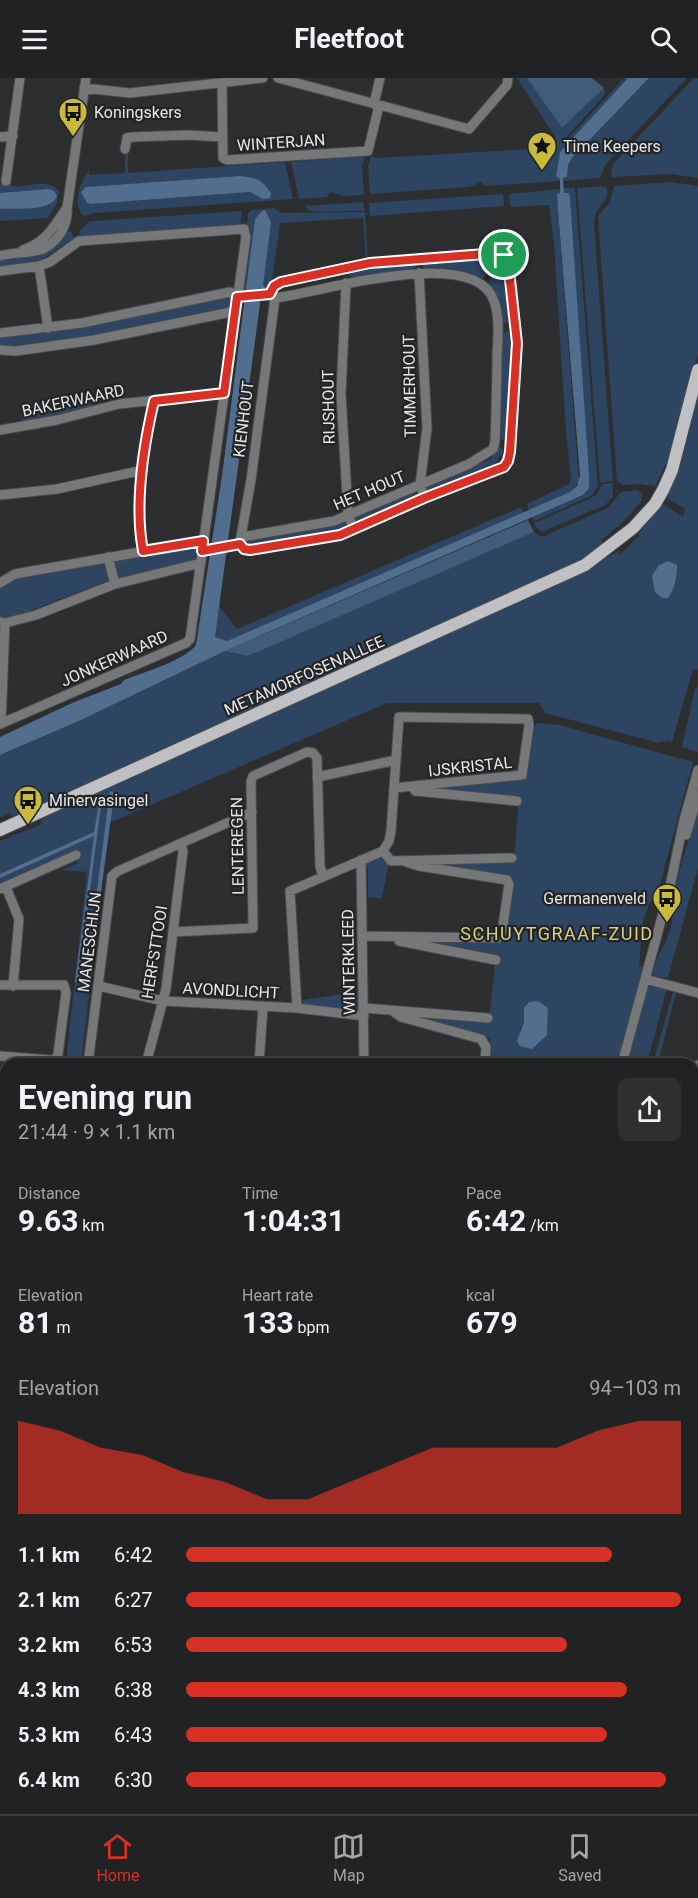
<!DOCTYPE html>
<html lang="en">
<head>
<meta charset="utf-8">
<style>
	:root { --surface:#212224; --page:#2d2f31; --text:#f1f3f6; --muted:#a2a4a6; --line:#3e3f41; --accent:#d93025 }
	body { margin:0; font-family:Roboto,sans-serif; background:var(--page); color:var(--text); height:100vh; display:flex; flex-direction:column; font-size:22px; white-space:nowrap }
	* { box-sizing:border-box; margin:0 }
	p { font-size:20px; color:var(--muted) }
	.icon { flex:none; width:33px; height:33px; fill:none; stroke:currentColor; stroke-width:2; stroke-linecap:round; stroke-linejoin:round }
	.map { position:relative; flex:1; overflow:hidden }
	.details { position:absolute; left:0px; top:980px; width:699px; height:758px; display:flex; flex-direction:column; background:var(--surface); border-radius:18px 18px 0 0; box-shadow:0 2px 4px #0004,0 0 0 2px var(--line) }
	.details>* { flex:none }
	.pin { position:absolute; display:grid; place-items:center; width:51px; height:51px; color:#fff; margin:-26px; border:3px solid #fff; border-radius:50%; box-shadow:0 2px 6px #0007 }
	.round { display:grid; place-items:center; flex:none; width:63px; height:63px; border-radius:9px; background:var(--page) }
	.summary { display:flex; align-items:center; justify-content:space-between; height:102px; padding:0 18px }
	h1 { font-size:33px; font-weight:700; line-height:45px }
	.figures { display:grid; grid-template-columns:repeat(3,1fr); gap:9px; height:102px; padding:6px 18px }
	.figures div { display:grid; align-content:center }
	.figures b { font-size:30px; font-weight:700 }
	.figures small { font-size:16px; font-weight:400 }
	.figures p { font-size:16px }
	.chart { height:168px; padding:12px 18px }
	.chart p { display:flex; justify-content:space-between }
	.chart svg { width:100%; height:108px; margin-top:6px; fill:var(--accent); opacity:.7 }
	ul { padding:0 18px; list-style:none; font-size:20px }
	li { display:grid; grid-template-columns:96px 72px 1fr; align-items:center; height:45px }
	li i { height:15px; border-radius:8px; background:var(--accent) }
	header { display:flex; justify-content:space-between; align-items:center; height:78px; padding:0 18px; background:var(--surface); font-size:27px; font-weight:700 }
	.tabs { display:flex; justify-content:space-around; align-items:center; height:84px; border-top:2px solid var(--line); background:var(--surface); font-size:16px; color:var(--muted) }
	.tabs a { display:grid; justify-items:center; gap:3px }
	.tabs .selected { color:var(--accent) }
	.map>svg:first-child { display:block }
	.green { fill:#2d4561; fill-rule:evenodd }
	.forest { fill:#405c7b }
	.water { fill:#526e8e }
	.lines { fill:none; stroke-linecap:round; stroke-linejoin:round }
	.stream { stroke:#526e8e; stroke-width:2 }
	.minor-casing { stroke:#4a4b4d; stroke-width:11 }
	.major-casing { stroke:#4a4b4d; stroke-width:14 }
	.minor { stroke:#767778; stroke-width:9 }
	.major { stroke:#bec0c3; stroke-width:12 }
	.route-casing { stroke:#fff; stroke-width:12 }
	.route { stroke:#d93025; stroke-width:8 }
	.labels { text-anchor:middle; stroke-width:4.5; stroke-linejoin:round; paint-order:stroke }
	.poi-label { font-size:16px; fill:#e5e6e8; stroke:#222426; text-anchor:start }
	.street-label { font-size:16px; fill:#e5e6e8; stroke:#222426 }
	.neighbourhood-label { font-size:18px; letter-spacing:1.5px; fill:#d8cf80; stroke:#222426 }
</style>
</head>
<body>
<header><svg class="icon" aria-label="menu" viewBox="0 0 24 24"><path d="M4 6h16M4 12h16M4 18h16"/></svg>Fleetfoot<svg class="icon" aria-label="search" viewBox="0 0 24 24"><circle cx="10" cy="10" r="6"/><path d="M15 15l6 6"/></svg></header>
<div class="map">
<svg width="698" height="1736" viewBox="0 0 698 1736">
	<rect width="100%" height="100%" fill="#2c2e30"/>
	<path class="green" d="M517,0H527L562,50L604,10L605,15L602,20L563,63L564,65L624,0H628L560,74L556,98L560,100V103L485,108L481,104L469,109L370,116L368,88L371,78L376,80L548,70L556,60Z
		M649,0H687L605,87L600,100L564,103L563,100L567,99L568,87L572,80Z
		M694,0H698V100L671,96L612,99L611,91L614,85Z
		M125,74H128V95L285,84L293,121L95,135L83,138C72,125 80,105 89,93V97L125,95ZM239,98L253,99L264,121L250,114L91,126L86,109Z
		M365,78L362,88L364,117L343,118L330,114L327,119L299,121L291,84Z
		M671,104L698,108V275L673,370L655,409L650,406L649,408L640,406L622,407L617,403L598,138L610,124L614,108Z
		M6,105C21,115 45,97 59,113L57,125L48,140L0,143V131L49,128L48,111L0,115V106Z
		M603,108L607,110C608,122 603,123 597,132C595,136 594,142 594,147L613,403L600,405L577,110Z
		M564,110H575L598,408L591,418L534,443L532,439L583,417L570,120L569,115H564Z
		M560,111V116H557L558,133L579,403L571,414L529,432L527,426L569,406L571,400L566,354L554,165L549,127L510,129L509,116Z
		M503,116L504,128L370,138L369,125Z
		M363,124L365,133C346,132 325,136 307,132L306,128Z
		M274,130L281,135L365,134L368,182H366L363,140L280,145L272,203L266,210L262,207L261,135L255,141L246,213L242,214L248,135L251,132Z
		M242,133L240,147L80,158L79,154L88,144L93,143Z
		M65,153L72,154L74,160L42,181L26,186L0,188V182L35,176Z
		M489,180H498L482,201L471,195L449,190H424L423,185Z
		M503,183L506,191L511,241L510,244L504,246C500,227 503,220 487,207Z
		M416,185L415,192L352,200L349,197L352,193Z
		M226,217L233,222V227L230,230L70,261L0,269V260L90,248Z
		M505,254H509L513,259L505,359L503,362L499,360L502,262L501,259Z
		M698,309V592L693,591L672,664L666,662L665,664L661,663L659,665L545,635L539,625H387L109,745L81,984L66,983L87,794L62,792L78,785L76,780L0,808V763L42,746L41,742L63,728L587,491L618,473L621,476L639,458L638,457L656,432L659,434L663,426L683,439L685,431L667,420L669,417L664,414Z
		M91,325L92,330L22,347L21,332Z
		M498,368L504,372L495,387L428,414L425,409L491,381Z
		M613,405V419L605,427L542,454L537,451L534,445L589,421L597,416L602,406Z
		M636,412L643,415L641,420L643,422L620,447L601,462L603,465L585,481L38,730L11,738L9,735L0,740V677L81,642L225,573L248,578L534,454L540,458H544L608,430L621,414Z
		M412,413L417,416L416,419L357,444H353L354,439Z
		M521,429L524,434L227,563L215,559L219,528L237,551Z
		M344,443L346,449L333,454L251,469L243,466L253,460Z
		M196,468L200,473L197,482L117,500L113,484L116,483Z
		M106,484L110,502L14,539H0V510L5,509L11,501Z
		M698,609V674L682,669L695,610Z
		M537,645L559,647L693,684L660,806L649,826L643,843L639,888L643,889L618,985H487L490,961L405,938L489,943L495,887L497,886L413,863H501L504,860L512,800L424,787L514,783L519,719L431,712V710L525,702L531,650H534ZM548,931L547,957L520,952L524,944Z
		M698,729V790L668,900L656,898L652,895C661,865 677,856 671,822Z
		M379,778L383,779L389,784L382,820L368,819V789L365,786Z
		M651,907L667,910L647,985L627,986L647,910Z
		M358,914L359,930L356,933L305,927L302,922Z
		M673,914L676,915L658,985H653Z
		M0,1179H6V1731H168L167,1736H0Z
		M698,1250V1356H693V1264L696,1265Z
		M698,1519V1736H667L668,1731H693V1536Z
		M266,1731H426L424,1736H263Z"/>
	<path class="forest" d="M527,0H592L604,10L562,50Z
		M528,442L534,454L248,578L225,573Z"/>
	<path class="water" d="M628,0H649L572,80L568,87L567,99L563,100L564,115H569L570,120L589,396V410L583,417L225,573L81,642L0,677V659L72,625L121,606L124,602C144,594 184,583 196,567L222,398L255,141L262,133L265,132L271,144L263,207L266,210L262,211L215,559L227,563L524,434L570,414L577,408L580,397L558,133L557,116L560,115V101L556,98L560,74Z
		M239,98C255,99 262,101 271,115L270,120L263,121L250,114L91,126L87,125L81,114L86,109Z
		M48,111L54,113L57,118C52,134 16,130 0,131V115Z
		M668,483L677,487C677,500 675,509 668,520H662L655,514L652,498L659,487Z
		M110,713L113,714L114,717L89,903H85Z
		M100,720H102L78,904H75L94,758L0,800V796L94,754Z
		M538,923L548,930L547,957L532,971L520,968L517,963L524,944V930L529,924Z
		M0,1558L6,1559V1621H0Z"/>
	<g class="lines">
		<path class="stream" d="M654,1736L655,1731"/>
		<g class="minor-casing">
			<path id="minor" d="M278,0L469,51L507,7L508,0
				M222,6L223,80L227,82L368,73L379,28
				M84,10L130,15L263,0
				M374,26L380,0
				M0,59L13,58
				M125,71L127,60L133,59L188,57L223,59
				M6,103L20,0
				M23,172C47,163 52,151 66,131
				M0,178C26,171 45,181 62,153C66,145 68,139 67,130L86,0
				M39,188L48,250
				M0,193L39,188L50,184L79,163L244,151L246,159L190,561L186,565L0,646
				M419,195L427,350L420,407L425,420
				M346,205L341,316L348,435L353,451
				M237,219L270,215L275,220C319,215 475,165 494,223C500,240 498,259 497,277C497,306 496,335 495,364L493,371L469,386L334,443L242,459
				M0,255L82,245L230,214L237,219
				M0,272L16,273L94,262L236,233
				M0,352L57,342L119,326L224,315
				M0,417L57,411L143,392
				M240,464L251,402L275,220
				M240,466L245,471L250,472L340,457L425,420L504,389L510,374L517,265L510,189L504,177L485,176L371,185L281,204L274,208L270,215
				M143,473C134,425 143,371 154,323
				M202,473L240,466
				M108,479L115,506
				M0,505L15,496L203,463
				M0,544L5,545L36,537L115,506L201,485
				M1,646L5,545
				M317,699L396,682
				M415,713L517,723
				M686,757L698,717
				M383,773L391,783L512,780
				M361,782L364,986
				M6,809L19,841L13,908
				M0,811L76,777
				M173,854L253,850L251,704L253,698L307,674L313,675L317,680L320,788L323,799
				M362,858L498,860L502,854L509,806L507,802L419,788L406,784
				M399,863L496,882
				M645,901L698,915
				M0,907H64L66,915L58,976L56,981L50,982L0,978
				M99,908L163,923L297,930L364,938
				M297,930L290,813L383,773L389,763L391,753L399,639L528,641L529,648L522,697L394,710
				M364,930L488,940
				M394,934L401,939L481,961L486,969L485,986
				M102,986L91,984L89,978L112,798L118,793L252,734
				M146,986L166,911L183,773L181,765
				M259,986L263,928
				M622,986L669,813L684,742L698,692
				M0,995H6
				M693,1006L698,987
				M0,1011L6,1012
				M693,1029L698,1030
				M0,1078H6
				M0,1149H6
				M693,1226L698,1227"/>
		</g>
		<g class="major-casing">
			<path id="major" d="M0,752L585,487L633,450L655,426L663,412L672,392L698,292"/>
		</g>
		<use href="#minor" class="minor"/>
		<use href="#major" class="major"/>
	</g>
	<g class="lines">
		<g class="route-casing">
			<path id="route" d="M485,176L504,177L508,184L517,265L510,374L508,383L504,389L424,420L340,457L250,472L244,471L240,466L202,473L203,463L143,473C134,425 143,370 154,323L224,315L237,219L270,216L274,208L281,204L370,185Z"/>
		</g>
		<use href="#route" class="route"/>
	</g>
	<defs>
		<g id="bus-pin" transform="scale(1.5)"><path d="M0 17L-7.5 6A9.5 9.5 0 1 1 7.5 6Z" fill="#c9ba3a" stroke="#222426"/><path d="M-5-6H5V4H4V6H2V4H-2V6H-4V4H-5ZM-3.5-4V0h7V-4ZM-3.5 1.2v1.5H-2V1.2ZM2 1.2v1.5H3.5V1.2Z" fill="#111"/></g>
		<g id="sight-pin" transform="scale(1.5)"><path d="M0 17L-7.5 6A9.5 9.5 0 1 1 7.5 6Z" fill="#c9ba3a" stroke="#222426"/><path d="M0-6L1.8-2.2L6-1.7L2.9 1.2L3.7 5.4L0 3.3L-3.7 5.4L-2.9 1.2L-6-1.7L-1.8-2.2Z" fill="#111"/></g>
	</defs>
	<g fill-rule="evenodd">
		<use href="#bus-pin" x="73" y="34"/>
		<use href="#sight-pin" x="542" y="68"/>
		<use href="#bus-pin" x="28" y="722"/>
		<use href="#bus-pin" x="667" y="820"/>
	</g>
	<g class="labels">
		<g class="poi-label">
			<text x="94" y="40">Koningskers</text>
			<text x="563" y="74">Time Keepers</text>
			<text x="49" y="728">Minervasingel</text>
			<text x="646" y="826" text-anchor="end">Germanenveld</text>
		</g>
		<g class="street-label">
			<text transform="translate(281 64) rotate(-4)" y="6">WINTERJAN</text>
			<text transform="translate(409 308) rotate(-91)" y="6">TIMMERHOUT</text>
			<text transform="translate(73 322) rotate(-12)" y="6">BAKERWAARD</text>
			<text transform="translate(328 329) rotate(-91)" y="6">RIJSHOUT</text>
			<text transform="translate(243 341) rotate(-83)" y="6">KIENHOUT</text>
			<text transform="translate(369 412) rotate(-23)" y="6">HET HOUT</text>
			<text transform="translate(114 580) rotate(-24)" y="6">JONKERWAARD</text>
			<text transform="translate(304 597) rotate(-24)" y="6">METAMORFOSENALLEE</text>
			<text transform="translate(470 688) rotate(-6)" y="6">IJSKRISTAL</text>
			<text transform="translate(237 768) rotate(-91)" y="6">LENTEREGEN</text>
			<text transform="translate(89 864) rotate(-83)" y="6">MANESCHIJN</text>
			<text transform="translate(154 874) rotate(-81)" y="6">HERFSTTOOI</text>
			<text transform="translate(348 884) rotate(-91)" y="6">WINTERKLEED</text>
			<text transform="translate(231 912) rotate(3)" y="6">AVONDLICHT</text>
		</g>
		<g class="neighbourhood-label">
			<text x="557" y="862">SCHUYTGRAAF-ZUID</text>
		</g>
	</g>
</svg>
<div class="pin" style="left:504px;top:177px;background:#1e9e55"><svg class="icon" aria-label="arrive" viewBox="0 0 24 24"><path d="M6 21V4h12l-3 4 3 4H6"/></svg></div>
<section class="details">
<div class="summary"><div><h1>Evening run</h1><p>21:44 · 9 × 1.1 km</p></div><a class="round"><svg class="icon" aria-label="share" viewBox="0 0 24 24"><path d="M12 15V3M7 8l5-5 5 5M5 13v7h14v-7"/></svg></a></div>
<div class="figures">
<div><p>Distance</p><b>9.63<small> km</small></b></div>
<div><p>Time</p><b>1:04:31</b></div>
<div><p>Pace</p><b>6:42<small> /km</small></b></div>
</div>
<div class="figures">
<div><p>Elevation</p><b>81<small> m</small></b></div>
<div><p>Heart rate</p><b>133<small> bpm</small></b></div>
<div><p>kcal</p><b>679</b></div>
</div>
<div class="chart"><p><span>Elevation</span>94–103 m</p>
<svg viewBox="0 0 160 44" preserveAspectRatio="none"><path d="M0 44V6L10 10L20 17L30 20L40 27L50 31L60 38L70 38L80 31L90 24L100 17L110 17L120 17L130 17L140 10L150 6L160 6V44z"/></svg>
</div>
<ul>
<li><b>1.1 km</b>6:42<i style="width:86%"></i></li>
<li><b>2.1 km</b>6:27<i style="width:100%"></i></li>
<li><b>3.2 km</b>6:53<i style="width:77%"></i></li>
<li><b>4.3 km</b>6:38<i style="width:89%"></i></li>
<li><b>5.3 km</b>6:43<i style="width:85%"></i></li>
<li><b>6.4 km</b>6:30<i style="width:97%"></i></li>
</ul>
</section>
</div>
<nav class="tabs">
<a class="selected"><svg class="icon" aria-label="home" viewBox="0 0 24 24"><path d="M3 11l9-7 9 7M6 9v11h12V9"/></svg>Home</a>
<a><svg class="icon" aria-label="map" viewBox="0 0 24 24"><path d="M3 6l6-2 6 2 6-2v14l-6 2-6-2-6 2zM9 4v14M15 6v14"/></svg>Map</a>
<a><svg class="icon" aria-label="saved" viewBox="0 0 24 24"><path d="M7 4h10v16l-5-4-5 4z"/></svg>Saved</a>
</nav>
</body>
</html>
